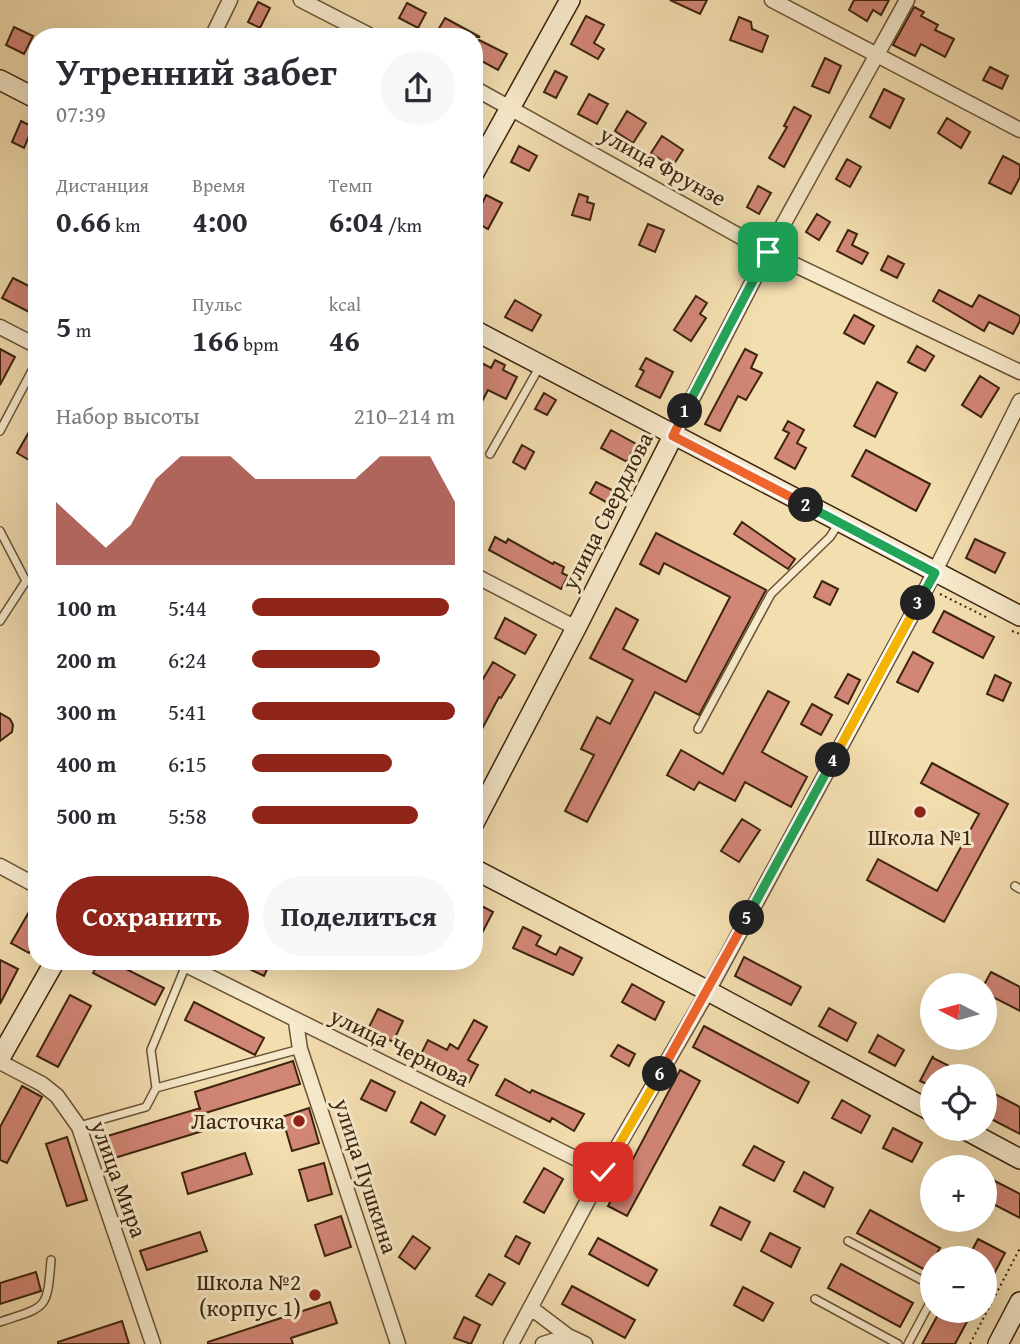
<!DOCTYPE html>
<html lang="ru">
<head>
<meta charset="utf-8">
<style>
	:root { --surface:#fff; --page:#f7f7f7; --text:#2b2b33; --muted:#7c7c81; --accent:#8f2418 }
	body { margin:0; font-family:"Gentium Book Plus",serif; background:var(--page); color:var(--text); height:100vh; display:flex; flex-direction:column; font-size:26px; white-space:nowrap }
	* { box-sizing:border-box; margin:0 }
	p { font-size:23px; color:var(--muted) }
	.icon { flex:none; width:38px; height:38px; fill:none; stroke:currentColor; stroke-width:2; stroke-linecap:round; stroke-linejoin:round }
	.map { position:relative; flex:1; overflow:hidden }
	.drawer { position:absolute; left:28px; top:28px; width:455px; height:942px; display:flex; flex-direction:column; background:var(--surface); border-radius:28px; box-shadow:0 7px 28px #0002 }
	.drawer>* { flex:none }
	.needle { width:46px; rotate:276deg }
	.tools { position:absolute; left:920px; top:973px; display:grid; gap:14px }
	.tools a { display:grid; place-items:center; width:77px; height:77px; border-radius:50%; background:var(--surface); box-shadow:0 7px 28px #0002; font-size:35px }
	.pin { position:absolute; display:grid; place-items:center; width:60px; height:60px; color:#fff; margin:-30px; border-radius:14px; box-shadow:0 4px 10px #0006 }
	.km { position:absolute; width:35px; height:35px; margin:-18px; border-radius:50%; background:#222; color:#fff; font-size:19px; line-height:35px; text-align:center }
	.round { display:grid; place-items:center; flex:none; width:74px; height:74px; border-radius:37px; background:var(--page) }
	.headline { display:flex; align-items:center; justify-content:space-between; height:119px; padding:0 28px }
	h1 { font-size:38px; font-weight:700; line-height:52px }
	.stats { display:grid; grid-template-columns:repeat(3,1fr); gap:10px; height:119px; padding:7px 28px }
	.stats div { display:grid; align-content:center }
	.stats b { font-size:30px; font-weight:700 }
	.stats small { font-size:19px; font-weight:400 }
	.stats p { font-size:19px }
	.chart { height:196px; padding:14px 28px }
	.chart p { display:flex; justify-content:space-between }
	.chart svg { width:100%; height:126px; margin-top:7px; fill:var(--accent); opacity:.7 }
	.button { display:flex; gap:14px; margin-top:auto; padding:14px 28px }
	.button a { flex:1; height:80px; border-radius:42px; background:var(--accent); color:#fff; font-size:28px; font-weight:700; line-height:80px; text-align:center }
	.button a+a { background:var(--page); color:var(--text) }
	ul { padding:0 28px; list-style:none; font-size:23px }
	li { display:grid; grid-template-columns:112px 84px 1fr; align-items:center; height:52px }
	li i { height:18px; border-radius:9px; background:var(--accent) }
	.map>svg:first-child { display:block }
	.building { fill:#d28676; stroke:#3c240d; stroke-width:2 }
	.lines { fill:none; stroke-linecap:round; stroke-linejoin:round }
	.lane-casing { stroke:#6a5236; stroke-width:10 }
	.street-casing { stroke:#6a5236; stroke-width:17 }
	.secondary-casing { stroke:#3c240d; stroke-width:22 }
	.path { stroke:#3c240d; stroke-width:2; stroke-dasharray:2 3.5; stroke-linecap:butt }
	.lane { stroke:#f7eacc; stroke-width:7 }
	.street { stroke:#f7eacc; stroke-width:14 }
	.secondary { stroke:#f7eacc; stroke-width:19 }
	.split-1-casing { stroke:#fff; stroke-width:14 }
	.split-2-casing { stroke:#fff; stroke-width:14 }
	.split-3-casing { stroke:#fff; stroke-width:14 }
	.split-4-casing { stroke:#fff; stroke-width:14 }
	.split-5-casing { stroke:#fff; stroke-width:14 }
	.split-6-casing { stroke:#fff; stroke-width:14 }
	.split-7-casing { stroke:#fff; stroke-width:14 }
	.split-1 { stroke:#22a559; stroke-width:9 }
	.split-2 { stroke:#f0652b; stroke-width:9 }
	.split-3 { stroke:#22a559; stroke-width:9 }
	.split-4 { stroke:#f5b400; stroke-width:9 }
	.split-5 { stroke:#22a559; stroke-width:9 }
	.split-6 { stroke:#f0652b; stroke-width:9 }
	.split-7 { stroke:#f5b400; stroke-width:9 }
	.poi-dot { fill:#8f2418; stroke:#f7eacc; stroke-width:2.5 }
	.labels { text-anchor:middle; stroke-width:6; stroke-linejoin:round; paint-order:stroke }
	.street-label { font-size:23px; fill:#3c240d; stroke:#f7eacc }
	.poi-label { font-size:23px; fill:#3c240d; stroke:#f7eacc; text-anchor:end }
</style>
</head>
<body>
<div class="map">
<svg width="1020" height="1344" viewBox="0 0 1020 1344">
	<rect width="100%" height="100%" fill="#f3deb0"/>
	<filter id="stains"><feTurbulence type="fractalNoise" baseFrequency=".00286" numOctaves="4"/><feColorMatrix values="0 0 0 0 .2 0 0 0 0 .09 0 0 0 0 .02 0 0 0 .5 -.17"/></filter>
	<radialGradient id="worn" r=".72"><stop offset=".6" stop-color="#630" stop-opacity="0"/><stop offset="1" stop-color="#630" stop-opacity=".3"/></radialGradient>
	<path class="building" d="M670,0H707L700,14Z
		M854,0H889L881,15L873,10L867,21L849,10Z
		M258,2L270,8L260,28L248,22Z
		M407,3L426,13L418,28L399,18Z
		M914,7L924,12L921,16L938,25L935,30L954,39L945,57L921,44L915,56L893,45Z
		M586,16L604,25L594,43L604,49L598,59L571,44Z
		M739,17L751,22L752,29L768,36L762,52L730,40Z
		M445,18L480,37H434Z
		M14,27L33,36L24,54L6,45Z
		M479,40L507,54L498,70L474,57V49Z
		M825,58L841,66L829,93L812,86Z
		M990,67L1008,76L1002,89L983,80Z
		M555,71L567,77L556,98L544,92Z
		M884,89L904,99L890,128L870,117Z
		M589,94L608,104L597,124L578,114Z
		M794,107L811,116L784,167L769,158L787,127L784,126Z
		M627,111L646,123L633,143L615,131Z
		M947,118L970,132L961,148L938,133Z
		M21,121L33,127L24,148L12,142Z
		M662,136L683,150L672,167L651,153Z
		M519,146L537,156L529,171L511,162Z
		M1003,156L1020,165V177L1011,194L989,183Z
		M847,159L861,167L850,187L836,179Z
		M758,186L771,193L759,214L747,207Z
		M579,194L588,197L587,202L594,204L590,220L572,215Z
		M486,195L502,203L488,229L474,221Z
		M817,214L830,222L819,240L806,232Z
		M648,224L664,230L655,252L639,245Z
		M848,230L857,234L852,245L868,253L862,264L837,251Z
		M888,256L904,264L897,278L881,270Z
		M13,278L37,290V316L2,298Z
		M939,290L972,307L979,295L1020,316V321L1013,334L989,322L984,331L933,301Z
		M696,296L707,303L700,314L706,318L691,341L674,330Z
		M515,300L541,315L532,331L505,317Z
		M854,315L874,326L864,344L844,333Z
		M917,346L934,356L925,371L908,362Z
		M0,349L15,357L0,385Z
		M745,349L757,355L751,368L762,373L746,400L738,396L720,431L705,424Z
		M646,358L673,372L660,398L636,386L644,371L640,369Z
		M474,359L491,368L495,360L505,365L503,370L517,377L506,399L488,390L474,417Z
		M980,376L999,388L981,417L962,405Z
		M877,382L897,393L875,437L854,426Z
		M544,393L556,400L547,415L535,409Z
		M788,421L804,430L797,443L806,448L795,469L775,458L789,433L783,430Z
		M611,430L636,444L627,462L601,448Z
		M29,432L37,437V447L29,460L17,453Z
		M522,445L534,452L525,469L513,462Z
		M866,450L930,484L916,511L852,476Z
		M596,482L614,491L608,503L590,493Z
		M742,522L795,559L788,569L734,534Z
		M656,533L766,590L699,715L655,692L587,822L565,811L594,755L581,749L597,717L610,724L633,680L590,658L616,608L638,620L623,649L686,682L730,597L664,563L659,574L640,564Z
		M495,537L506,543L508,539L553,564L554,562L564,567L562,573L568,576L561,589L489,550Z
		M975,539L1005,553L995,573L966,558Z
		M822,581L838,589L830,605L814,597Z
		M944,611L994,637L983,658L933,632Z
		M505,618L536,635L525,654L495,638Z
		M913,652L933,663L918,692L897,682Z
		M493,662L515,675L501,698L499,697L474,744V694Z
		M848,674L860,680L848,704L835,697Z
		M995,675L1011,683L1003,701L987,694Z
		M768,691L789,702L762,752L807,777L791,807L745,782L735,801L699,782L694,790L667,775L681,750L723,774Z
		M812,704L832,715L821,735L801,724Z
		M0,713L10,719L13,725L12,732L0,741Z
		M932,763L1008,804L944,922L867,880L878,859L937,891L979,814L921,783Z
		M742,819L760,830L739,862L721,851Z
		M37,898V939L29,953L11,943Z
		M474,902L493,912L481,935L474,932Z
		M523,927L541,936L536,945L556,955L560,947L582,958L573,975L513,948Z
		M744,957L801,987L791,1005L735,976Z
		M0,960L18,969L0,1004Z
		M99,961H110L164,988L155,1005L93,973Z
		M233,961H271L264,976Z
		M991,972L1020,987V1011L985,993V983Z
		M632,984L664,1002L655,1020L622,1002Z
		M70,995L91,1006L58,1067L37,1056Z
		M194,1002L264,1038L255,1055L185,1020Z
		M829,1008L856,1023L847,1041L819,1026Z
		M378,1009L403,1021L393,1042L368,1029Z
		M474,1020L487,1027L468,1060L478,1065L469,1082L420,1056L428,1040L447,1050L450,1044L458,1049Z
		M704,1026L809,1082L798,1103L693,1047Z
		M878,1035L904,1050L895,1066L869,1052Z
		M618,1045L635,1054L629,1066L611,1056Z
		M933,1056V1058L969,1076H933V1087L920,1081Z
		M293,1061L300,1084L202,1114L206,1130L108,1160L101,1138L200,1108V1110L195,1092Z
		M680,1070L700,1081L627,1216L608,1206Z
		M505,1079L530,1093L532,1090L584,1114L574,1131L552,1118L550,1122L496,1095Z
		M371,1080L395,1092L386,1111L361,1099Z
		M22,1086L42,1097L7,1163L0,1160V1127Z
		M985,1089L1020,1107V1134L985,1116Z
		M842,1100L870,1116L861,1133L832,1118Z
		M421,1102L445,1116L435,1135L411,1122Z
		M309,1108L319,1143L292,1151L282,1117Z
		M893,1128L922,1143L912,1162L883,1148Z
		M67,1137L87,1200L67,1206L46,1144Z
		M754,1146L784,1162L774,1181L743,1165Z
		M245,1153L252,1174L188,1194L182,1173Z
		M324,1163L332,1194L308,1201L299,1170Z
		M544,1168L563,1179L544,1213L524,1202Z
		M804,1172L833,1188L824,1207L794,1191Z
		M985,1176L1020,1194V1218L985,1200Z
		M720,1207L750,1222L741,1240L711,1225Z
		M870,1210L940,1248L927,1271L857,1233Z
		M341,1216L351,1247L325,1256L315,1225Z
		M200,1232L207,1251L147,1270L140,1251Z
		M770,1233L800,1248L791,1267L761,1251Z
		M413,1236L430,1248L415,1269L399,1257Z
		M516,1236L530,1243L519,1264L505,1256Z
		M598,1238L657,1270L648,1286L589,1254Z
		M978,1239L1005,1253L985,1291V1258H968Z
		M841,1264L913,1303L900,1327L828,1288Z
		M36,1272L41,1291L0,1304V1283Z
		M489,1274L505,1283L492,1305L476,1296Z
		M572,1286L635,1320L625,1338L562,1304Z
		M743,1287L773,1303L763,1321L734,1305Z
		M330,1302L337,1323L291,1338L293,1344H208V1342Z
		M940,1311H955L969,1318L955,1344H922Z
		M464,1317L480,1325L471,1344L454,1338Z
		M122,1321L129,1344H58V1342Z"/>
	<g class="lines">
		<g class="lane-casing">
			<path id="lane" d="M0,431L37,361
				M490,454L540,366
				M0,531L26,581L0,621
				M698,729L771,594L830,537L839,523
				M1015,886L1020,889
				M156,1088L151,1050L186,965
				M79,1126L146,1107L156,1088L300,1049
				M848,1241L933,1286
				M815,1299L898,1344
				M0,1322C47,1306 47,1311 51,1260
				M908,1344L933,1297"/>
		</g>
		<g class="street-casing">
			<path id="street" d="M301,0L373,37
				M772,0L1020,130
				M212,37L230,0
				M474,88L768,252L1020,372
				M0,327L37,346
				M673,436L768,252L907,0
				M474,575L576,628
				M0,866L37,886
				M178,961L603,1172
				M296,1022L300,1049L398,1344
				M0,1062L42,1084L57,1096L79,1127L153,1344
				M531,1308L568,1336L585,1344
				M511,1344L603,1172L708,991L927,587L1020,401
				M543,1344L568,1336"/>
		</g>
		<g class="secondary-casing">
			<path id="secondary" d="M0,80L37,99
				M474,173L570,0
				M474,330L1020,616
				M474,823L576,628L673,436
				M474,869L708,991L933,1112
				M0,1058L55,961
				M964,1129L1020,1159
				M998,1344L1020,1302"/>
		</g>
		<path class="path" d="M940,594L988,618
			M1012,631L1020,634
			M970,1344L1020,1248"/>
		<use href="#lane" class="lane"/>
		<use href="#street" class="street"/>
		<use href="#secondary" class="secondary"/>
	</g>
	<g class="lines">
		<g class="split-1-casing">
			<path id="split-1" d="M685,411L768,252"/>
		</g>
		<g class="split-2-casing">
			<path id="split-2" d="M685,411L673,436L806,505"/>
		</g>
		<g class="split-3-casing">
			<path id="split-3" d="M806,505L935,573L918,603"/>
		</g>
		<g class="split-4-casing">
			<path id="split-4" d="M833,760L918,603"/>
		</g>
		<g class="split-5-casing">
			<path id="split-5" d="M747,918L833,760"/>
		</g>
		<g class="split-6-casing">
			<path id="split-6" d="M660,1074L747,918"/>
		</g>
		<g class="split-7-casing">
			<path id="split-7" d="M603,1172L660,1074"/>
		</g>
		<use href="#split-1" class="split-1"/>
		<use href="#split-2" class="split-2"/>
		<use href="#split-3" class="split-3"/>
		<use href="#split-4" class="split-4"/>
		<use href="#split-5" class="split-5"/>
		<use href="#split-6" class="split-6"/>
		<use href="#split-7" class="split-7"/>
	</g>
	<g class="poi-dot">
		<circle cx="920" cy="812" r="7"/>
		<circle cx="299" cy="1121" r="7"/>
		<circle cx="315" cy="1295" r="7"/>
	</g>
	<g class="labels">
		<g class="street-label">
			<text transform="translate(663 166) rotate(29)" y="8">улица Фрунзе</text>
			<text transform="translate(607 511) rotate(-63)" y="8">улица Свердлова</text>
			<text transform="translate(400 1047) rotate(26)" y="8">улица Чернова</text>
			<text transform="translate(366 1176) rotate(72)" y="8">улица Пушкина</text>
			<text transform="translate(119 1179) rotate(70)" y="8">улица Мира</text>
		</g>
		<g class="poi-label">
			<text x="920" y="845" text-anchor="middle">Школа №1</text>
			<text x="285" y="1129">Ласточка</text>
			<text x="301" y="1290">Школа №2<tspan x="301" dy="26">(корпус 1)</tspan></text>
		</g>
	</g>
	<rect width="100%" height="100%" filter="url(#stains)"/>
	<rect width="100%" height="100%" fill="url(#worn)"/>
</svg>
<div class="tools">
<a><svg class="needle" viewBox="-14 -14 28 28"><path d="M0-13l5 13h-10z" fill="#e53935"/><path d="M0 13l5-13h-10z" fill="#7c7c81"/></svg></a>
<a><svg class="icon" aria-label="locate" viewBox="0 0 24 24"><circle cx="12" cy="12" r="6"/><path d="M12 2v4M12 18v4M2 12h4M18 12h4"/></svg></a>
<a>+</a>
<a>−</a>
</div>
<div class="pin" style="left:768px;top:252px;background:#1e9e55"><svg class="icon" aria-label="arrive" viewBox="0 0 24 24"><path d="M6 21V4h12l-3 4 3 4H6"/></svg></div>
<div class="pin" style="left:603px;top:1172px;background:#d93025"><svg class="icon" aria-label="check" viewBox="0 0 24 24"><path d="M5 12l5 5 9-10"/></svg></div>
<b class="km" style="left:685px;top:411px">1</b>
<b class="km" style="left:806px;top:505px">2</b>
<b class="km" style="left:918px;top:603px">3</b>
<b class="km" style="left:833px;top:760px">4</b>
<b class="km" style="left:747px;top:918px">5</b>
<b class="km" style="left:660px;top:1074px">6</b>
<section class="drawer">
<div class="headline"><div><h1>Утренний забег</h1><p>07:39</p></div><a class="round"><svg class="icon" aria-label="share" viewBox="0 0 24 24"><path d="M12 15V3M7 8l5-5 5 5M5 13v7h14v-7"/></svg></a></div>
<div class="stats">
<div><p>Дистанция</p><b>0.66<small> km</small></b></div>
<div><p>Время</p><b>4:00</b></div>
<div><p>Темп</p><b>6:04<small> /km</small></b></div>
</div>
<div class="stats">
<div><b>5<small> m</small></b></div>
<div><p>Пульс</p><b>166<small> bpm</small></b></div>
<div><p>kcal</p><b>46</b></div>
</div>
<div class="chart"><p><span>Набор высоты</span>210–214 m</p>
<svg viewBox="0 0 160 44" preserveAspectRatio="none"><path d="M0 44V22L10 30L20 38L30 30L40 14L50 6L60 6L70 6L80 14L90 14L100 14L110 14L120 14L130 6L140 6L150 6L160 22V44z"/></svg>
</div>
<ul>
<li><b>100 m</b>5:44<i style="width:97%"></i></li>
<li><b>200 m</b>6:24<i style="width:63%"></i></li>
<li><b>300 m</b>5:41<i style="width:100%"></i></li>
<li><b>400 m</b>6:15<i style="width:69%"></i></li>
<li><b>500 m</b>5:58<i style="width:82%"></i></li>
</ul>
<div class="button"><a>Сохранить</a><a>Поделиться</a></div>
</section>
</div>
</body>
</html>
